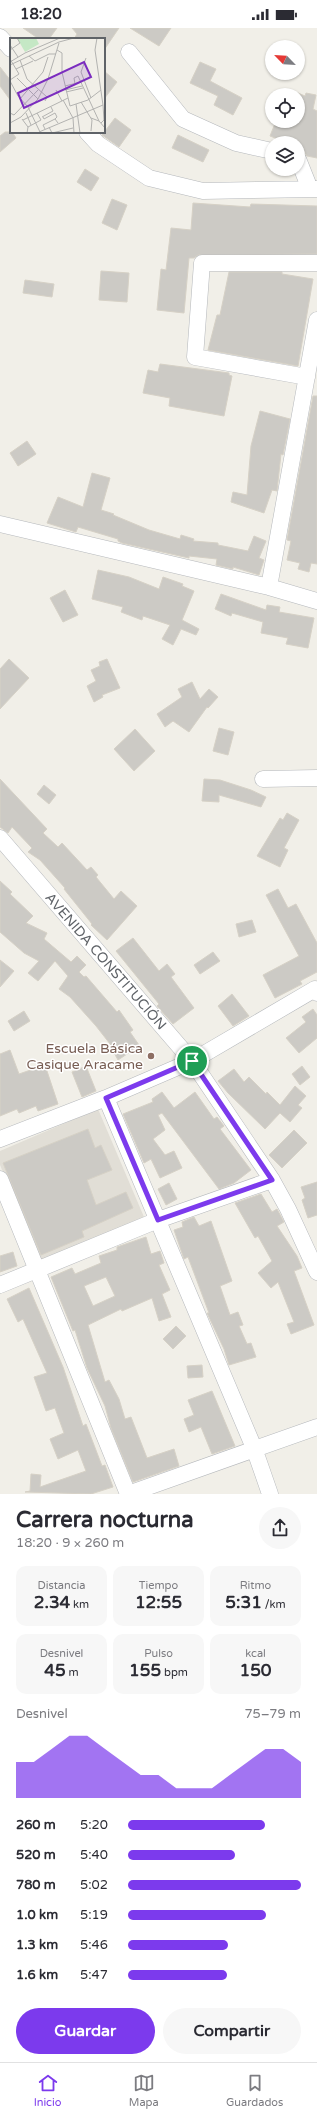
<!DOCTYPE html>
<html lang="es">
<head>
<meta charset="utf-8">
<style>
	:root { --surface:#fff; --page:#f7f7f7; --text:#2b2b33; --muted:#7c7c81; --line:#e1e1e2; --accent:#7c3aed }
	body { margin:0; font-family:"Varela Round",sans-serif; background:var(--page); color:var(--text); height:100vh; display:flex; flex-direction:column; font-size:15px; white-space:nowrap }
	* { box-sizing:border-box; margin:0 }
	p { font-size:13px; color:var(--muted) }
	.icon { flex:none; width:22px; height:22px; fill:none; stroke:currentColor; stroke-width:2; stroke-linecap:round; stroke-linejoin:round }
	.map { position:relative; height:1466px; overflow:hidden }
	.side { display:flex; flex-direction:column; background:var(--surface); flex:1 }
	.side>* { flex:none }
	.needle { width:26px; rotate:295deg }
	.buttons { position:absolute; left:265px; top:12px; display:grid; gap:8px }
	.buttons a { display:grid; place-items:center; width:40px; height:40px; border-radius:50%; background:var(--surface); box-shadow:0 1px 3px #0004; font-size:20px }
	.pin { position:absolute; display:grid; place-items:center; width:34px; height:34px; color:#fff; margin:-17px; border:2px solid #fff; border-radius:50%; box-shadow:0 1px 4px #0007 }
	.round { display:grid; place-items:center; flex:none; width:42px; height:42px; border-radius:21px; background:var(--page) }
	.summary { display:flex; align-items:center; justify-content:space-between; height:68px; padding:0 16px }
	h1 { font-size:22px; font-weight:700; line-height:30px }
	.metrics { display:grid; grid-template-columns:repeat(3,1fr); gap:6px; height:68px; padding:4px 16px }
	.metrics div { display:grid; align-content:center; border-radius:10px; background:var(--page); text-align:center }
	.metrics b { font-size:17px; font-weight:700 }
	.metrics small { font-size:11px; font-weight:400 }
	.metrics p { font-size:11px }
	.chart { height:112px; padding:8px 16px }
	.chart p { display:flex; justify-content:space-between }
	.chart svg { width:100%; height:72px; margin-top:4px; fill:var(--accent); opacity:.7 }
	.primary-button { display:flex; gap:8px; margin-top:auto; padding:8px 16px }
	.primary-button a { flex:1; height:46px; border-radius:24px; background:var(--accent); color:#fff; font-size:16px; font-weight:700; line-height:46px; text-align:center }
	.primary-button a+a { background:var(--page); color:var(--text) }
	ul { padding:0 16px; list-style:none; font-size:13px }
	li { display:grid; grid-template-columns:64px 48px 1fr; align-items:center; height:30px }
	li i { height:10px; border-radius:5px; background:var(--accent) }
	.status { display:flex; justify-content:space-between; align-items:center; height:28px; padding:0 20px; background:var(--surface); direction:ltr }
	.status svg { height:11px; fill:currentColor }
	.dock { display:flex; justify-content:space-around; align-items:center; height:56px; border-top:1px solid var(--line); background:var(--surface); font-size:11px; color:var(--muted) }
	.dock a { display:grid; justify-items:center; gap:2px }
	.dock .active { color:var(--accent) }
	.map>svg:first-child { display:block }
	.education { fill:#e1ded6 }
	.building { fill:#cccac5; stroke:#d6d1c6; fill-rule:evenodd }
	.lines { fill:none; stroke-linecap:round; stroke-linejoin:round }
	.minor-casing { stroke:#b5b8bc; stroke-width:17 }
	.minor { stroke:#fff; stroke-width:16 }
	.route-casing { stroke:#fff; stroke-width:8 }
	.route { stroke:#7c3aed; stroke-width:5 }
	.education-dot { fill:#8d6e63; stroke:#fff; stroke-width:1.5 }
	.labels { text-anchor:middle; stroke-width:3; stroke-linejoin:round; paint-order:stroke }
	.street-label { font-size:14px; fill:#5f6368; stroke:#fff }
	.education-label { font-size:14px; fill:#785e54; stroke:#fff; text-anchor:end }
	.inset-road { fill:none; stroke:#b3b3b1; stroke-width:1 }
	.view { fill:#7b2cbf; fill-opacity:0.15; stroke:#7b2cbf; stroke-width:2 }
	.inset-edge { fill:none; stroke:#5f6368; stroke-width:2 }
</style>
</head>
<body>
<div class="status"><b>18:20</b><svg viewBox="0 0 49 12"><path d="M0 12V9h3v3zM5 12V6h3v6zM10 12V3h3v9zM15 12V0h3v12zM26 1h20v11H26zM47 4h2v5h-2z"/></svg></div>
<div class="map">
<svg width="317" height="1466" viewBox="0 0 317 1466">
	<rect width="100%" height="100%" fill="#f1efe8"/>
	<path class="education" d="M98,1081L144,1189L40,1234L0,1137V1123Z"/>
	<path class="building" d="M23,0H57L49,11H39Z
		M72,0H119L104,22V11H74L77,6Z
		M130,0H171L159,18Z
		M200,34L216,41L210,53L242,70L233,87L214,77L218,68L190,55Z
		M0,39L11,53V73L0,58Z
		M104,43L117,54L104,71Z
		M298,65L305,68L306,65L316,67L313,81L317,83V130L307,128L304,123L298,122V115H288L270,108L276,93H298Z
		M115,90L131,102L119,119L102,107Z
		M5,104H12L16,110L0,124V108Z
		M178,107L209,122L203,134L172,120Z
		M85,141L99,150L91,163L77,154Z
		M112,171L127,177L117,202L102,195Z
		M193,175L250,179L251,176L317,178V226L198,227L194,230H189L184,285L157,282L161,241L166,242L171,200L191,202Z
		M101,243L129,245L127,274L99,272Z
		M229,244H282V246L313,251L298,338L208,322L217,287H220Z
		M25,252L54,256L52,269L23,265Z
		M160,336L229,345V347L232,348L224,388L169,378L170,370L143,365L148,342L158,344Z
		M313,368H317V536L311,535L309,544L298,541L300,535L287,532L291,513L287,512Z
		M260,383L290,391L283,427L281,426L277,463L272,462L264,485L231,474L233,464L247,467L251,418Z
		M27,413L36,426L18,438L10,425Z
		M92,445L110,450L101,482L114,486L113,487L149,502L180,511L181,507L194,511L193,513L218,515V517L248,523L254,508L266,513L259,530L264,532L259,547L233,539V541L216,537L217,531L189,528V530L122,515L118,513V511L78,499L76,504L47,495L58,469L83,479Z
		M98,542L129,549L159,561L163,549L183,556L182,558L194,563L182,592L199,601L196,607L181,601L173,617L162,611L170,597L143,588L142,592L121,584L123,579L92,571Z
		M65,562L78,587L63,594L50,570Z
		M221,566L266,582L267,577L280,579L279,584L314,590L308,620L286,616L288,610L261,605L263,594L232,585L231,588L215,581Z
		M9,631L29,650L0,681V641Z
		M107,631L120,660L102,667L103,669L94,674L87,658L96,653L91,642L100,638L99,634Z
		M192,654L200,671L209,661L218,669L208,680L207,679L189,704L173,693L165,699L157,686L182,669L178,661Z
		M219,700L234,704L228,727L213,723Z
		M135,701L155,723L134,743L114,721Z
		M0,751L47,801L43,805L58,819L62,815L87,842L91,839L98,847L96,849L114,871L121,863L137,878L107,912L91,897L92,896L64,861L65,860L40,832L28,824L32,820L12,799L8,805L0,799Z
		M204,751L220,752L251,762L266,769L261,779L219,767V774L202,773Z
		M44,757L56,767L49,776L37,766Z
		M287,785L299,792L284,820L288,822L280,839L257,828L280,790L283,792Z
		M0,853L12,864L10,866L33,888L26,895L47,905L44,911L71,934L77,928L86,937L79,944L84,949L86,948L117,984L119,982L133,1002L130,1004L139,1017L130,1024L118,1032L113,1023L114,1021L96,998L70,969L59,961L68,948L55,933L38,953L28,945L39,933L24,925L0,904Z
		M278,861L288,880L296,876L317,915V944L300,953L302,956L275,970L263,947L299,928L266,867Z
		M252,892L256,904L239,909L236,896Z
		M133,910L159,943L167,936L175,946L171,949L194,980L173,996L157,978L159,976L116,923Z
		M213,924L220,933L200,946L194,937Z
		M0,932L14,943L0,959Z
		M232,966L249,988L233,998L218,978Z
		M313,981L317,987V1010L299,1025L286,1010L306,994L302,989Z
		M24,983L30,993L14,1003L8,993Z
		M10,1022L19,1046L45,1037L58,1076L38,1083L36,1078L19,1085L17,1081L0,1088V1026Z
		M86,1038L96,1063L82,1069L72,1044Z
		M302,1038L310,1049L300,1057L292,1046Z
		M234,1041L244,1054L249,1049L266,1066L267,1064L280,1077L295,1058L306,1068L298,1077L302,1080L290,1094L280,1085L265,1101L228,1065L218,1053Z
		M162,1064L174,1080L195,1064L214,1091L217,1089L224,1098L220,1101L251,1142L234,1155L219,1161L162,1085L158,1087L165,1102L153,1111L165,1127L174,1123L182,1140L160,1150L151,1131L144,1135L123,1086L153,1074L152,1071Z
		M88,1101L95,1120L101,1117L112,1142L87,1152L96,1177L126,1164L133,1180L82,1203L84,1209L41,1227L3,1135Z
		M294,1102L307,1115L282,1140L269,1127Z
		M317,1154V1187L308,1190L302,1172L305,1170L301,1159Z
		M169,1155L177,1171L166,1177L158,1161Z
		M261,1166L272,1184L277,1181L284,1194L277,1198L297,1228L302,1240L294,1243L314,1297L291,1306L287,1296L294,1294L278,1254L271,1260L258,1245L272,1233L258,1208L255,1210L235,1175Z
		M194,1189L199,1198L211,1193L232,1253L220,1258L230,1287L238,1284L243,1297L239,1298L247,1316L251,1315L256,1329L229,1337L224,1321L207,1285H209L188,1229L184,1231L174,1202L183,1199L182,1194Z
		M146,1209L151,1226L160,1223L164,1235L159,1237L170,1262L162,1266L171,1289L159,1293L152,1270L122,1283L121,1281L88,1297L105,1354L109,1352L119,1371L125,1391L131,1389L147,1430L174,1421L179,1438L133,1454L111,1400L105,1378L87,1340L75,1302L73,1303L51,1249L72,1240L75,1246L101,1235L99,1228L117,1222V1219ZM106,1249L115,1268L93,1278L84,1258Z
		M13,1224L17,1238L0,1244V1228Z
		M29,1260L63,1339L83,1398L86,1396L102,1438L105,1437L113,1459L91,1466L25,1464L30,1463L31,1446L41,1447L40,1459L86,1443L78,1422L58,1431L50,1411L64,1405L55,1380L46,1383L34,1349L47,1345L23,1291L18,1294L7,1271Z
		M176,1298L186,1308L173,1321L163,1311Z
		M202,1337L203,1349L188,1350L187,1338Z
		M212,1363L235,1418L212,1426L201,1399L189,1404L184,1391L194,1387L188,1372Z"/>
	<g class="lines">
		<g class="minor-casing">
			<path id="minor" d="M0,9L11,21
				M129,24L183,91L236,115L272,123
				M87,104L98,116L149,150L203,163L317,161
				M298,131L310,161
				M307,349L195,329L202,235H317
				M0,496L269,559L317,573
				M269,559L317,292
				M263,751L317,750
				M0,810L192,1033L272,1152L288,1181L317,1244
				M106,1070L254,1420L270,1466
				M0,1111L106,1070L192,1033L315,961L317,965
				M0,1151L128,1466
				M0,1257L158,1192L272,1152
				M128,1466L317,1399"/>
		</g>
		<use href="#minor" class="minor"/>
	</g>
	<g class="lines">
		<g class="route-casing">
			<path id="route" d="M192,1033L272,1152L158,1192L106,1070Z"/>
		</g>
		<use href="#route" class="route"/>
	</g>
	<circle class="education-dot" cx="151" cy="1028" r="4"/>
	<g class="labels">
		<g class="street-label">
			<text transform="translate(106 933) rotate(49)" y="5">AVENIDA CONSTITUCIÓN</text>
		</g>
		<g class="education-label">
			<text x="143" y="1025">Escuela Básica<tspan x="143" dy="16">Casique Aracame</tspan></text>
		</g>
	</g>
	<g transform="translate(10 10)">
		<rect width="95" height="95" fill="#f1efe8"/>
		<path d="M7,0H26L29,6L15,14Z" fill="#c5e8c5"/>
		<path class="inset-road" d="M87,0L85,12L93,67L94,82L91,85M0,7L8,19M0,12L10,5L7,0M47,12L52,15V34L60,68L78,62L91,52M19,18L25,23L39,16H46M76,20L71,34L81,60M0,21L9,36L0,42M10,22L17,41L37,59L35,63M0,24L15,15L50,0M0,27L49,4L64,0M6,31L23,23M7,40L28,61M0,43L8,58L18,69L30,94M65,46L64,40L68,38L89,83M55,48L71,44M46,52L52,63M55,52L72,48M56,54L73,50M10,61L33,34L38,19M53,62L63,80L64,95M71,64L82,82L81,93M66,66L70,95M0,75L4,77L28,52M16,75L21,87M32,79L43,73L41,69M33,79L34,81L45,75L47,79L45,81M81,80L89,83L95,90M12,81L18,89L17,95M13,82L58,60M0,85L11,79L28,61L38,41L49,5M18,89L31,82L27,75M39,89L42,95L63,90M35,91L33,87L45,81L48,85M29,94L93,67"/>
		<path class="view" d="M74,24L81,39L14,70L8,55Z"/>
		<rect width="95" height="95" class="inset-edge"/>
	</g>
</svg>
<div class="buttons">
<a><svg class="needle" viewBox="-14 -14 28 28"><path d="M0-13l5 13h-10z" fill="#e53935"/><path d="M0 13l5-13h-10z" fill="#7c7c81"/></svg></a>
<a><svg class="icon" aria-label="locate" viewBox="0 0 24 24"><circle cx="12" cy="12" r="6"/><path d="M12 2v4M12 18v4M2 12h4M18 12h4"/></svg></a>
<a><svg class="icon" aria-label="layers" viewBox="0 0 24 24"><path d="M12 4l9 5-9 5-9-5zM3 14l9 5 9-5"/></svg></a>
</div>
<div class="pin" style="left:192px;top:1033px;background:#1e9e55"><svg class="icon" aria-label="arrive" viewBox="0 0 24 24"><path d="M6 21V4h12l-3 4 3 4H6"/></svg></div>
</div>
<section class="side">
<div class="summary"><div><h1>Carrera nocturna</h1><p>18:20 · 9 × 260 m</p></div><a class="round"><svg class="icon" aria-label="share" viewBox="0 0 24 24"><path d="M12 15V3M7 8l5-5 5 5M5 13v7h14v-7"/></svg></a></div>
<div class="metrics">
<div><p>Distancia</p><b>2.34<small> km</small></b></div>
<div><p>Tiempo</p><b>12:55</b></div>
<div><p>Ritmo</p><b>5:31<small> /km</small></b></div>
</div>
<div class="metrics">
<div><p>Desnivel</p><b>45<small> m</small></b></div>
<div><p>Pulso</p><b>155<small> bpm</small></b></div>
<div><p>kcal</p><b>150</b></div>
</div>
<div class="chart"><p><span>Desnivel</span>75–79 m</p>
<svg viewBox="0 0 160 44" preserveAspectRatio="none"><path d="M0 44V22L10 22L20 14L30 6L40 6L50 14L60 22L70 30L80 30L90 38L100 38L110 38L120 30L130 22L140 14L150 14L160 22V44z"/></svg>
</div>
<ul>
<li><b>260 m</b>5:20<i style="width:79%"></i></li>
<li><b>520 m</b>5:40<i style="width:62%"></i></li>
<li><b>780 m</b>5:02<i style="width:100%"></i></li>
<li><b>1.0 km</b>5:19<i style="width:80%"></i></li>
<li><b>1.3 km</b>5:46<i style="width:58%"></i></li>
<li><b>1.6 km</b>5:47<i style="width:57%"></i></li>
</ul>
<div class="primary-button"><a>Guardar</a><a>Compartir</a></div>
</section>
<nav class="dock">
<a class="active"><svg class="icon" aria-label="home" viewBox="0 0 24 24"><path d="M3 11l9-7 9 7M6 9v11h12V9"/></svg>Inicio</a>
<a><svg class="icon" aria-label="map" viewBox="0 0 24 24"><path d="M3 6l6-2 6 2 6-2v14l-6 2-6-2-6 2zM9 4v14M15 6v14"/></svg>Mapa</a>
<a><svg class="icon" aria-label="saved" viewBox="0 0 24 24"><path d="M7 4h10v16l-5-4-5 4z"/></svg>Guardados</a>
</nav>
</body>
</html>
